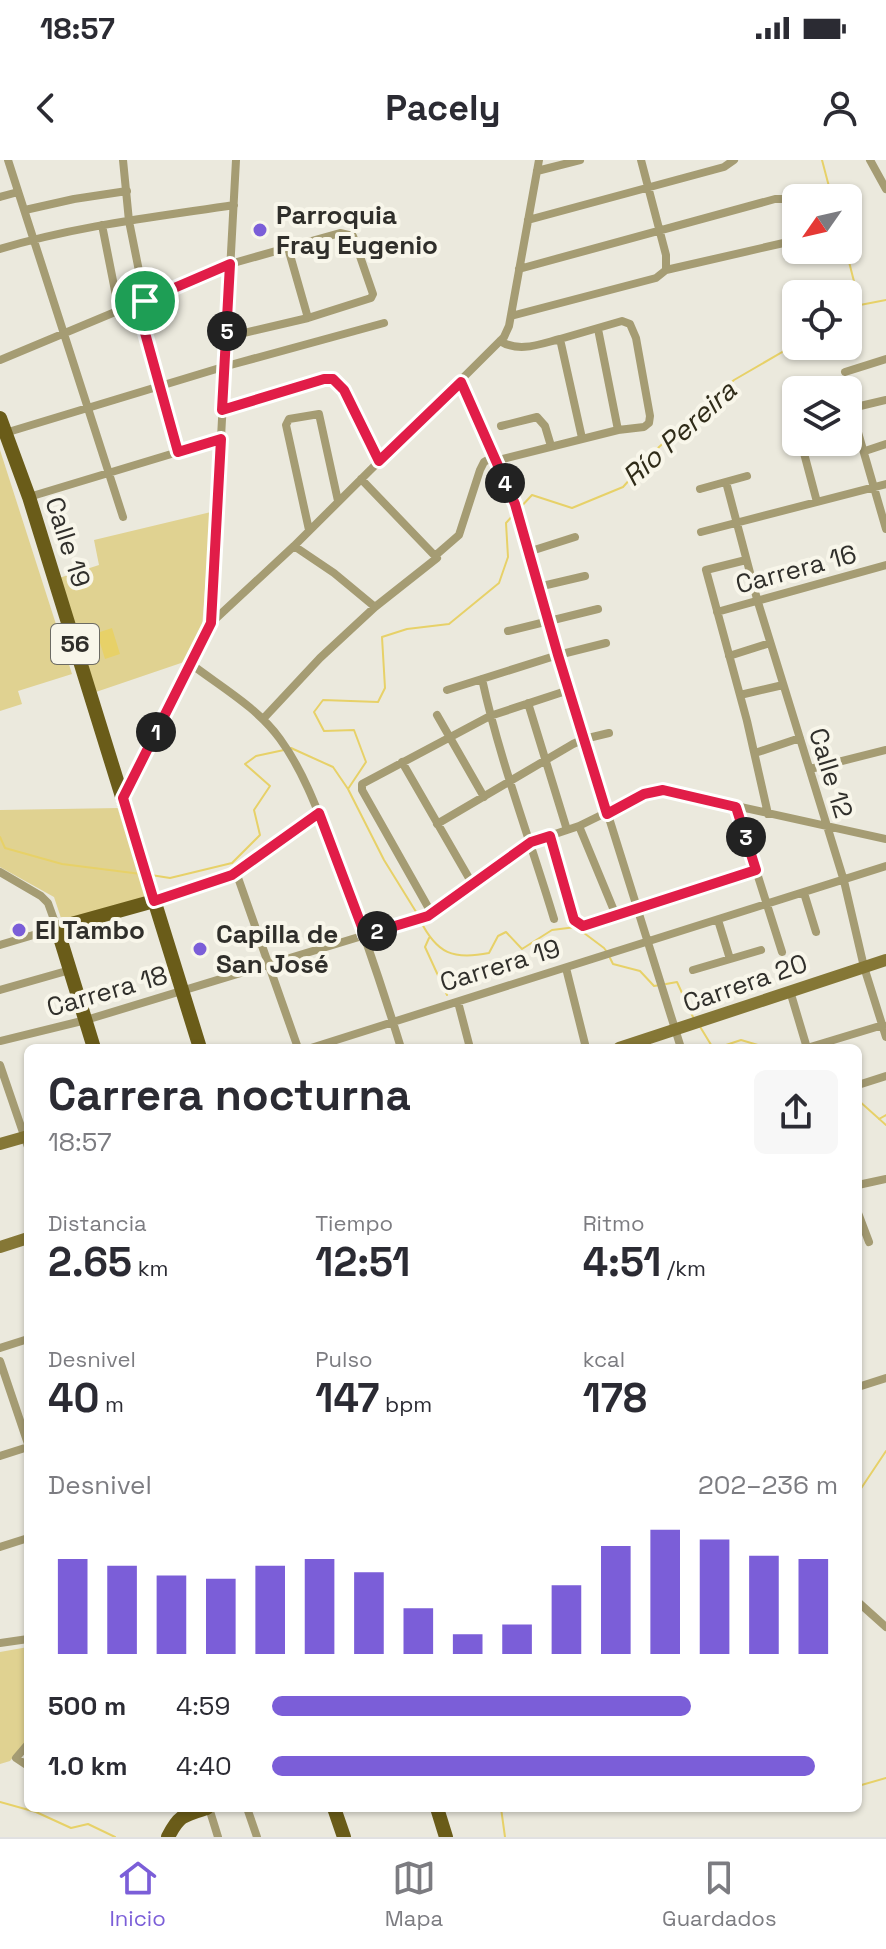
<!DOCTYPE html>
<html lang="es">
<head>
<meta charset="utf-8">
<style>
	:root { --surface:#fff; --page:#f7f7f7; --text:#2b2b33; --muted:#7c7c81; --line:#e1e1e2; --accent:#7b5ed8 }
	body { margin:0; font-family:"Space Grotesk",sans-serif; background:var(--page); color:var(--text); height:100vh; display:flex; flex-direction:column; font-size:30px; white-space:nowrap }
	* { box-sizing:border-box; margin:0 }
	p { font-size:26px; color:var(--muted) }
	.icon { flex:none; width:44px; height:44px; fill:none; stroke:currentColor; stroke-width:2; stroke-linecap:round; stroke-linejoin:round }
	.map { position:relative; flex:1; overflow:hidden }
	.panel { position:absolute; left:24px; top:884px; width:838px; height:768px; display:flex; flex-direction:column; background:var(--surface); border-radius:12px; box-shadow:0 2px 6px #0004 }
	.panel>* { flex:none }
	.needle { width:52px; rotate:236deg }
	.fabs { position:absolute; left:782px; top:24px; display:grid; gap:16px }
	.fabs a { display:grid; place-items:center; width:80px; height:80px; border-radius:12px; background:var(--surface); box-shadow:0 2px 6px #0004; font-size:40px }
	.pin { position:absolute; display:grid; place-items:center; width:68px; height:68px; color:#fff; margin:-34px; border:4px solid #fff; border-radius:50%; box-shadow:0 2px 8px #0007 }
	.km { position:absolute; width:40px; height:40px; margin:-20px; border-radius:50%; background:#222; color:#fff; font-size:22px; line-height:40px; text-align:center }
	.round { display:grid; place-items:center; flex:none; width:84px; height:84px; border-radius:12px; background:var(--page) }
	.summary { display:flex; align-items:center; justify-content:space-between; height:136px; padding:0 24px }
	h1 { font-size:44px; font-weight:700; line-height:60px }
	.figures { display:grid; grid-template-columns:repeat(3,1fr); gap:12px; height:136px; padding:8px 24px }
	.figures div { display:grid; align-content:center }
	.figures b { font-size:40px; font-weight:700 }
	.figures small { font-size:22px; font-weight:400 }
	.figures p { font-size:22px }
	.chart { height:224px; padding:16px 24px }
	.chart p { display:flex; justify-content:space-between }
	.chart svg { width:100%; height:144px; margin-top:8px; stroke:var(--accent); stroke-width:6 }
	ul { padding:0 24px; list-style:none; font-size:26px }
	li { display:grid; grid-template-columns:128px 96px 1fr; align-items:center; height:60px }
	li i { height:20px; border-radius:10px; background:var(--accent) }
	.status { display:flex; justify-content:space-between; align-items:center; height:56px; padding:0 40px; background:var(--surface); direction:ltr }
	.status svg { height:22px; fill:currentColor }
	header { display:flex; justify-content:space-between; align-items:center; height:104px; padding:0 24px; background:var(--surface); font-size:36px; font-weight:700 }
	.tabs { display:flex; justify-content:space-around; align-items:center; height:112px; border-top:2px solid var(--line); background:var(--surface); font-size:22px; color:var(--muted) }
	.tabs a { display:grid; justify-items:center; gap:4px }
	.tabs .active { color:var(--accent) }
	.map>svg:first-child { display:block }
	.green { fill:#e0d291 }
	.water { fill:#e7d168 }
	.lines { fill:none; stroke-linecap:round; stroke-linejoin:round }
	.stream { stroke:#e7d168; stroke-width:2 }
	.street { stroke:#a59c73; stroke-width:8 }
	.secondary { stroke:#857736; stroke-width:12 }
	.primary { stroke:#6a5c19; stroke-width:14 }
	.route-casing { stroke:#fff; stroke-width:16 }
	.route { stroke:#e11d48; stroke-width:10 }
	.poi-dot { fill:#7b5ed8; stroke:#f8f6ea; stroke-width:3 }
	.labels { text-anchor:middle; stroke-width:8; stroke-linejoin:round; paint-order:stroke }
	.shield { fill:#f8f6ea; stroke:#6c6b64; stroke-width:2 }
	.shield-label { font-size:24px; font-weight:bold; fill:#302f2b }
	.poi-label { font-size:26px; font-weight:bold; fill:#302f2b; stroke:#f8f6ea; text-anchor:start }
	.street-label { font-size:26px; fill:#302f2b; stroke:#f8f6ea }
	.water-label { font-size:28px; font-style:italic; fill:#2f2b18; stroke:#f8f6ea }
</style>
</head>
<body>
<div class="status"><b>18:57</b><svg viewBox="0 0 49 12"><path d="M0 12V9h3v3zM5 12V6h3v6zM10 12V3h3v9zM15 12V0h3v12zM26 1h20v11H26zM47 4h2v5h-2z"/></svg></div>
<header><svg class="icon" aria-label="back" viewBox="0 0 24 24"><path d="M15 5l-7 7 7 7"/></svg>Pacely<svg class="icon" aria-label="person" viewBox="0 0 24 24"><circle cx="12" cy="8" r="4"/><path d="M4 21q1-7 8-7t8 7"/></svg></header>
<div class="map">
<svg width="886" height="1677" viewBox="0 0 886 1677">
	<rect width="100%" height="100%" fill="#ebe9dd"/>
	<path class="green" d="M0,290L72,514L18,531L22,544L0,551Z
		M211,352L202,467L184,502L93,533L59,418L99,405L94,380Z
		M119,648L150,740L63,764L54,737L0,707V650Z
		M28,1487V1579L10,1601L0,1604V1492Z"/>
	<path class="water" d="M112,468L120,494L105,499L97,473Z"/>
	<g class="lines">
		<path class="stream" d="M822,0L832,38
			M846,90L860,145L848,153
			M860,145L886,140
			M518,350L532,335L572,348L623,327L659,287L734,220L796,184
			M291,588L333,607L348,629L366,602L354,570L324,571L314,552L323,540L378,542L385,528L382,477L407,469L449,464L499,423L508,397L506,363L514,354
			M348,629L384,700L418,755
			M0,677L5,688L62,704L141,714
			M151,715L170,718L232,703L260,675L254,650L270,626L245,604L256,596L284,590
			M420,760C437,794 453,800 489,793L498,776L506,772L522,789L552,770L576,767L604,788L607,792
			M429,778L425,787L447,835
			M610,798L613,804L640,811L654,826L660,825
			M666,824L677,822L693,857
			M699,865L713,888
			M717,888L741,880L768,888
			M858,940L886,965
			M879,959L886,955
			M858,1333L886,1291
			M858,1626L886,1618
			M0,1642L36,1652L71,1668L88,1664L115,1677
			M501,1648L505,1677"/>
		<path class="street" d="M8,0L123,357
			M123,0L129,61L145,141
			M870,0L886,29
			M537,11L580,0
			M0,37L18,32
			M25,50L74,39L127,31
			M528,60L724,7L734,0
			M102,65L119,151
			M288,88L308,158
			M0,89C76,66 155,57 234,45
			M519,109L775,39H784L794,45L796,55
			M666,110L788,82L796,77
			M137,144L178,292
			M511,156L656,118L666,110V95L641,0
			M598,169L618,270
			M500,181C519,193 540,184 560,179L582,278
			M0,200L230,104L340,73L353,76L373,134L371,138L308,158L227,177
			M845,212L886,199
			M461,222L515,344L558,495L681,888
			M886,240L856,247L853,255L886,369
			M792,246L796,261
			M222,250L324,219H333L344,230L379,301
			M501,266L537,257L545,266L551,286
			M5,273L223,207L384,163
			M801,282L817,342
			M865,291L886,284
			M495,301L618,270L644,267L649,263L650,256L636,178L630,164L622,161L560,179
			M726,322L757,439L844,721L864,807L886,877
			M700,329L747,316
			M29,337L221,279
			M309,370L286,265L289,259L319,254L338,341
			M701,372L886,324
			M294,386L334,413L375,447
			M528,392L575,377
			M436,395L459,375L480,310L484,302L493,297
			M746,400L706,410L747,561L768,654
			M538,427L585,416
			M717,452L886,405
			M211,463L236,0
			M508,471L598,449
			M729,496L770,483
			M191,504C221,527 258,548 280,579C305,613 320,657 335,696C359,759 381,823 401,888
			M482,519C500,601 530,679 554,759
			M447,530L558,495L606,483
			M740,535L783,525
			M528,543L567,670
			M437,555L484,637
			M263,559L320,498L375,447L437,398L361,319
			M755,593L800,578
			M402,602L473,725
			M810,609L886,590
			M123,637L211,463L294,386L504,177L509,166L539,0
			M736,647L782,792
			M437,664L573,584L584,579L609,573
			M579,666L615,753
			M550,676L574,760L583,766L756,710
			M0,712L41,736L48,743L57,768L0,785
			M236,712L298,888
			M804,733L816,772
			M154,741L232,715L319,653
			M432,754L362,630V624L490,556L569,530
			M718,760L730,799
			M566,808L586,888
			M693,810L761,790
			M0,830L70,810
			M790,831L807,888
			M458,842L470,888
			M0,881L86,860L428,756L531,682L579,666L644,634L663,630L886,679
			M311,888L886,706
			M807,888L883,865
			M0,905L28,987
			M858,925L886,916
			M858,1025L886,1019
			M858,1053L869,1082
			M0,1188L28,1179
			M0,1201L28,1284
			M858,1227L886,1218
			M0,1296L28,1287
			M0,1387L28,1378
			M858,1442L886,1467
			M0,1483L28,1479
			M28,1584L16,1598L28,1606
			M209,1648L218,1677
			M247,1648L257,1677"/>
		<path class="secondary" d="M619,888L886,800
			M0,984L28,976
			M0,1087L28,1078"/>
		<path class="primary" d="M0,258L29,337L200,888
			M94,888L57,768L154,741
			M334,1648L344,1677
			M437,1648L446,1677
			M168,1677C179,1655 184,1655 207,1648"/>
	</g>
	<g class="lines">
		<g class="route-casing">
			<path id="route" d="M230,104L222,250L324,219H333L344,230L379,301L461,222L515,344L558,495L607,654L644,634L663,630L736,647L756,710L583,766L574,760L550,676L531,682L428,756L365,775L319,653L232,715L154,741L123,638L211,463L221,279L178,292L137,144Z"/>
		</g>
		<use href="#route" class="route"/>
	</g>
	<g class="poi-dot">
		<circle cx="260" cy="70" r="8"/>
		<circle cx="19" cy="770" r="8"/>
		<circle cx="200" cy="789" r="8"/>
	</g>
	<g class="labels">
		<rect class="shield" x="51" y="464" width="48" height="40" rx="6"/>
		<g class="shield-label">
			<text x="75" y="492">56</text>
		</g>
		<g class="poi-label">
			<text x="276" y="64">Parroquia<tspan x="276" dy="30">Fray Eugenio</tspan></text>
			<text x="35" y="779">El Tambo</text>
			<text x="216" y="783">Capilla de<tspan x="216" dy="30">San José</tspan></text>
		</g>
		<g class="street-label">
			<text transform="translate(68 382) rotate(72)" y="9">Calle 19</text>
			<text transform="translate(796 409) rotate(-15)" y="9">Carrera 16</text>
			<text transform="translate(831 613) rotate(73)" y="9">Calle 12</text>
			<text transform="translate(500 805) rotate(-17)" y="9">Carrera 19</text>
			<text transform="translate(745 823) rotate(-19)" y="9">Carrera 20</text>
			<text transform="translate(107 831) rotate(-16)" y="9">Carrera 18</text>
		</g>
		<g class="water-label">
			<text transform="translate(679 273) rotate(-42)" y="10">Río Pereira</text>
		</g>
	</g>
</svg>
<div class="fabs">
<a><svg class="needle" viewBox="-14 -14 28 28"><path d="M0-13l5 13h-10z" fill="#e53935"/><path d="M0 13l5-13h-10z" fill="#7c7c81"/></svg></a>
<a><svg class="icon" aria-label="locate" viewBox="0 0 24 24"><circle cx="12" cy="12" r="6"/><path d="M12 2v4M12 18v4M2 12h4M18 12h4"/></svg></a>
<a><svg class="icon" aria-label="layers" viewBox="0 0 24 24"><path d="M12 4l9 5-9 5-9-5zM3 14l9 5 9-5"/></svg></a>
</div>
<div class="pin" style="left:145px;top:141px;background:#1e9e55"><svg class="icon" aria-label="arrive" viewBox="0 0 24 24"><path d="M6 21V4h12l-3 4 3 4H6"/></svg></div>
<b class="km" style="left:156px;top:572px">1</b>
<b class="km" style="left:377px;top:771px">2</b>
<b class="km" style="left:746px;top:677px">3</b>
<b class="km" style="left:505px;top:323px">4</b>
<b class="km" style="left:227px;top:171px">5</b>
<section class="panel">
<div class="summary"><div><h1>Carrera nocturna</h1><p>18:57</p></div><a class="round"><svg class="icon" aria-label="share" viewBox="0 0 24 24"><path d="M12 15V3M7 8l5-5 5 5M5 13v7h14v-7"/></svg></a></div>
<div class="figures">
<div><p>Distancia</p><b>2.65<small> km</small></b></div>
<div><p>Tiempo</p><b>12:51</b></div>
<div><p>Ritmo</p><b>4:51<small> /km</small></b></div>
</div>
<div class="figures">
<div><p>Desnivel</p><b>40<small> m</small></b></div>
<div><p>Pulso</p><b>147<small> bpm</small></b></div>
<div><p>kcal</p><b>178</b></div>
</div>
<div class="chart"><p><span>Desnivel</span>202–236 m</p>
<svg viewBox="0 0 160 44" preserveAspectRatio="none"><path d="M5 44V15M15 44V17M25 44V20M35 44V21M45 44V17M55 44V15M65 44V19M75 44V30M85 44V38M95 44V35M105 44V23M115 44V11M125 44V6M135 44V9M145 44V14M155 44V15"/></svg>
</div>
<ul>
<li><b>500 m</b>4:59<i style="width:74%"></i></li>
<li><b>1.0 km</b>4:40<i style="width:96%"></i></li>
</ul>
</section>
</div>
<nav class="tabs">
<a class="active"><svg class="icon" aria-label="home" viewBox="0 0 24 24"><path d="M3 11l9-7 9 7M6 9v11h12V9"/></svg>Inicio</a>
<a><svg class="icon" aria-label="map" viewBox="0 0 24 24"><path d="M3 6l6-2 6 2 6-2v14l-6 2-6-2-6 2zM9 4v14M15 6v14"/></svg>Mapa</a>
<a><svg class="icon" aria-label="saved" viewBox="0 0 24 24"><path d="M7 4h10v16l-5-4-5 4z"/></svg>Guardados</a>
</nav>
</body>
</html>
